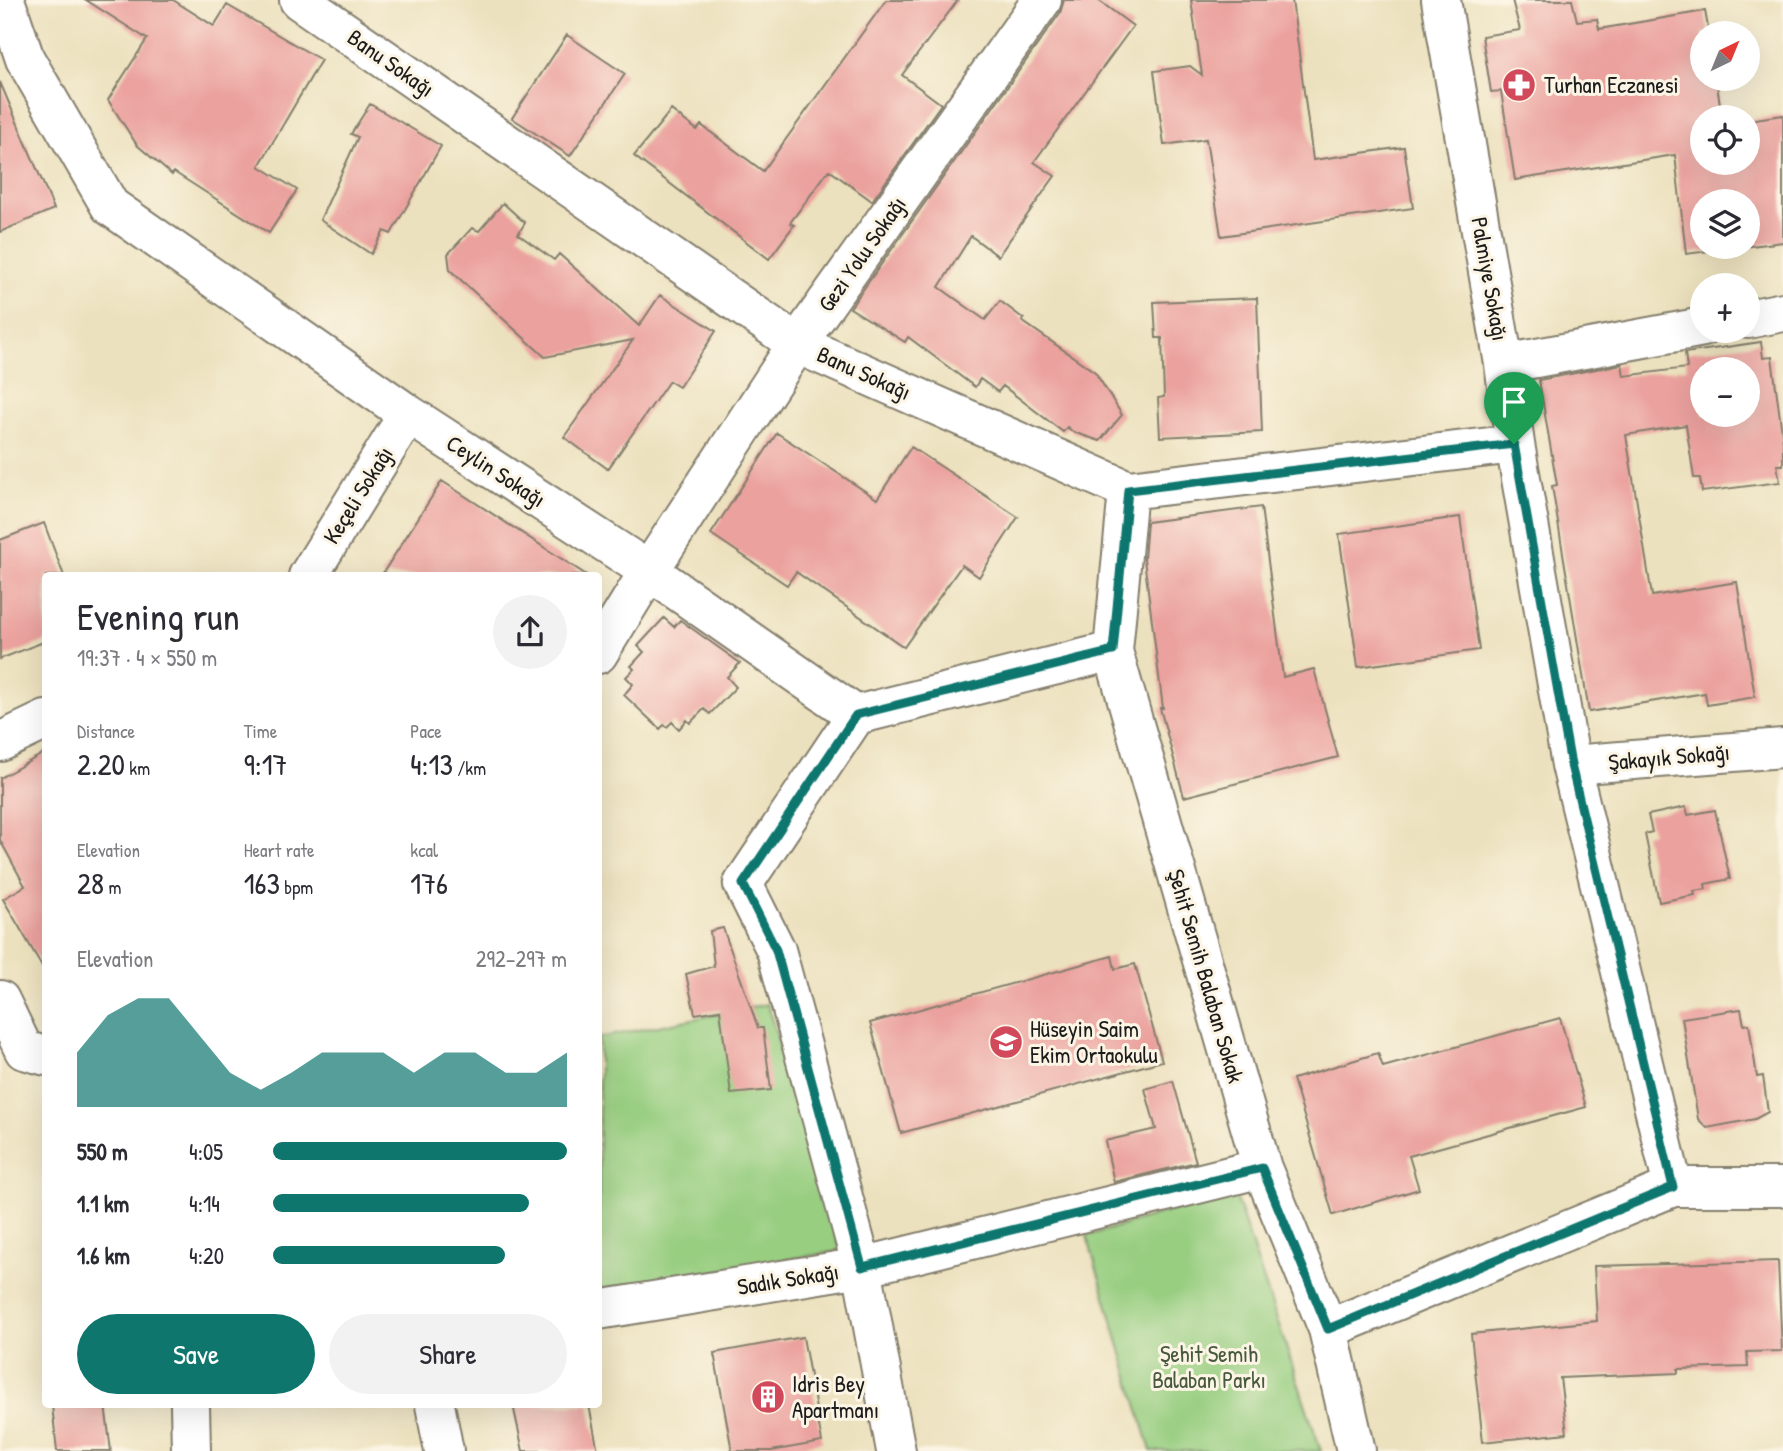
<!DOCTYPE html>
<html lang="en">
<head>
<meta charset="utf-8">
<style>
	:root { --surface:#fff; --page:#f2f2f3; --text:#2b2b33; --muted:#7c7c81; --accent:#0f766e }
	body { margin:0; font-family:"Patrick Hand",sans-serif; background:var(--page); color:var(--text); height:100vh; display:flex; flex-direction:column; font-size:26px; white-space:nowrap }
	* { box-sizing:border-box; margin:0 }
	p { font-size:23px; color:var(--muted) }
	.icon { flex:none; width:38px; height:38px; fill:none; stroke:currentColor; stroke-width:2; stroke-linecap:round; stroke-linejoin:round }
	.map { position:relative; flex:1; overflow:hidden }
	.details { position:absolute; left:42px; top:572px; width:560px; height:836px; display:flex; flex-direction:column; background:var(--surface); border-radius:7px; box-shadow:0 7px 28px #0002 }
	.details>* { flex:none }
	.needle { width:46px; rotate:43deg }
	.tools { position:absolute; left:1690px; top:21px; display:grid; gap:14px }
	.tools a { display:grid; place-items:center; width:70px; height:70px; border-radius:50%; background:var(--surface); box-shadow:0 7px 28px #0002; font-size:35px }
	.pin { position:absolute; display:grid; place-items:center; width:60px; height:60px; color:#fff; margin:-72px -30px; border-radius:50% 50% 50% 0; rotate:-45deg; box-shadow:0 0 7px #0007 }
	.pin .icon { rotate:45deg }
	.round { display:grid; place-items:center; flex:none; width:74px; height:74px; border-radius:37px; background:var(--page) }
	.headline { display:flex; align-items:center; justify-content:space-between; height:119px; padding:0 35px }
	h1 { font-size:38px; font-weight:600; line-height:52px }
	.figures { display:grid; grid-template-columns:repeat(3,1fr); gap:10px; height:119px; padding:7px 35px }
	.figures div { display:grid; align-content:center }
	.figures b { font-size:30px; font-weight:600 }
	.figures small { font-size:19px; font-weight:400 }
	.figures p { font-size:19px }
	.chart { height:196px; padding:14px 35px }
	.chart p { display:flex; justify-content:space-between }
	.chart svg { width:100%; height:126px; margin-top:7px; fill:var(--accent); opacity:.7 }
	.action { display:flex; gap:14px; margin-top:auto; padding:14px 35px }
	.action a { flex:1; height:80px; border-radius:42px; background:var(--accent); color:#fff; font-size:28px; font-weight:600; line-height:80px; text-align:center }
	.action a+a { background:var(--page); color:var(--text) }
	ul { padding:0 35px; list-style:none; font-size:23px }
	li { display:grid; grid-template-columns:112px 84px 1fr; align-items:center; height:52px }
	li i { height:18px; border-radius:9px; background:var(--accent) }
	.map>svg:first-child { display:block }
	.green { fill:#97ce80; stroke:#5a754e; stroke-width:2 }
	.building { fill:#eba19e; fill-rule:evenodd }
	.lines { fill:none; stroke-linecap:round; stroke-linejoin:round }
	.minor-casing { stroke:#847e6d; stroke-width:42 }
	.minor { stroke:#fff; stroke-width:38 }
	.route-casing { stroke:#fff; stroke-width:14 }
	.route { stroke:#0f766e; stroke-width:9 }
	.labels { text-anchor:middle; stroke-width:6; stroke-linejoin:round; paint-order:stroke }
	.street-label { font-size:23px; fill:#1c1c1c; stroke:#fcf5e5 }
	.poi-label { font-size:23px; fill:#1c1c1c; stroke:#fcf5e5; text-anchor:start }
	.park-label { font-size:23px; fill:#475a3f; stroke:#fcf5e5 }
</style>
</head>
<body>
<div class="map">
<svg width="1783" height="1451" viewBox="0 0 1783 1451">
	<rect width="100%" height="100%" fill="#fcf5e5"/>
	<filter id="ink" filterUnits="userSpaceOnUse"><feTurbulence type="fractalNoise" baseFrequency=".0143" numOctaves="2"/><feDisplacementMap in="SourceGraphic" scale="14" xChannelSelector="R" yChannelSelector="G"/><feConvolveMatrix kernelMatrix="1 2 1 2 8 2 1 2 1" color-interpolation-filters="sRGB"/></filter>
	<filter id="wash" filterUnits="userSpaceOnUse"><feTurbulence type="fractalNoise" baseFrequency=".00686" numOctaves="4" result="noise"/><feDisplacementMap in="SourceGraphic" scale="28" xChannelSelector="R" yChannelSelector="G"/><feGaussianBlur stdDeviation="1.57" result="paint"/><feColorMatrix in="noise" values="0 0 0 0 0 0 0 0 0 0 0 0 0 0 0 0 0 1.4 0 .05"/><feComposite in="paint" operator="in"/></filter>
	<g filter="url(#wash)">
		<rect width="100%" height="100%" fill="#ece1be"/>
		<path class="green" d="M767,1004L841,1251L599,1290V1038Z
			M1234,1192L1321,1451H1151L1087,1236Z"/>
		<g id="blocks">
			<path class="building" d="M86,0H173L214,26L227,5L321,60L259,166L297,190L269,233L174,172L172,175L137,145L108,100L147,39Z
				M886,0H958L902,75L941,104L872,201L829,170L790,223L794,225L769,259L634,156L671,110L697,130L701,125L763,171Z
				M1064,0H1098L1133,26L1034,162L1055,176L998,256L971,236L939,287L985,320L1000,301L1024,319L1022,321L1095,372L1122,415L1100,441L1073,432L1067,427L1063,432L1003,386L998,392L980,379L975,387L908,337L905,342L850,308L1060,13Z
				M1191,0H1292L1313,160L1404,147L1413,208L1221,236L1206,139L1164,145L1154,71L1190,66L1202,75Z
				M1512,0H1572L1577,21L1597,19L1599,29L1705,11L1709,33H1703V79H1716L1722,117H1703V163H1748V120L1783,115V242L1686,254L1675,155L1515,180L1501,91L1491,92L1482,36L1520,30ZM1703,201H1748V247H1703Z
				M567,35L625,74L570,156L512,118Z
				M0,82L54,209L0,232Z
				M370,104L441,146L391,234L384,231L371,254L320,220L358,137L351,134Z
				M503,203L525,223L518,234L554,260L559,254L639,326L660,295L716,331L679,387L669,381L608,469L564,437L633,340L545,357L450,270L448,254L472,228L479,231Z
				M1257,298L1262,432L1160,437L1158,398L1164,397L1162,338H1156L1154,302Z
				M1761,342L1763,358L1772,357L1783,441V465H1777L1780,482L1702,492L1700,478H1694L1686,425L1626,435L1652,596L1737,582L1755,697L1707,705L1705,693L1589,712L1552,486L1557,485L1539,380L1622,364L1624,376L1687,368L1685,353ZM1703,369H1748V415H1703Z
				M777,433L877,499L911,447L1018,517L979,577L962,565L904,647L796,572L787,585L711,534Z
				M442,481L588,576H381Z
				M1261,507L1283,677L1314,669L1338,757L1184,797L1160,708H1163L1144,559L1147,522Z
				M1460,517L1479,650L1358,667L1339,534Z
				M44,523L64,576H46V641L0,659V540Z
				M664,618L674,627L680,620L740,663L727,677L736,687L710,714L704,709L690,723L687,720L679,729L672,722L667,727L664,725L660,729L624,695L633,684L626,677L634,669L631,666L644,652L638,646Z
				M46,752V973L3,899L25,886L0,840V778Z
				M1686,807L1688,815L1715,810L1730,879L1705,884L1706,889L1694,891L1695,895L1659,902L1645,834L1652,832L1648,815Z
				M723,928L758,1028H763L771,1090L731,1094L720,1010L695,1014L686,974L714,966L710,931Z
				M1112,956L1115,969L1135,964L1162,1061L901,1133L870,1023Z
				M1741,1009L1744,1025L1749,1024L1757,1077L1763,1076L1768,1112L1755,1119L1707,1128L1698,1119L1682,1018Z
				M1560,1018L1586,1107L1409,1156L1419,1189L1333,1215L1293,1079L1378,1053L1383,1067Z
				M1173,1081L1196,1162L1114,1182L1105,1141L1156,1129L1145,1089Z
				M1778,1261L1782,1351L1747,1352L1748,1367L1678,1369V1373L1560,1378L1567,1433L1483,1442L1471,1334L1597,1321L1594,1266Z
				M803,1337L822,1442L771,1451H732L714,1353Z
				M52,1405H105L111,1451H57Z
				M513,1405H589L598,1451H523Z"/>
		</g>
	</g>
	<g filter="url(#ink)">
		<use href="#blocks" fill-opacity="0" stroke="#847e6d" stroke-width="2"/>
		<g class="lines">
			<g class="minor-casing">
				<path id="minor" d="M5,0L25,59L110,206L408,414L649,571L856,715L1113,651
					M299,0L797,344L1128,490L1515,444
					M1441,0L1504,364L1515,444L1571,765
					M1748,319L1783,312
					M1504,364L1703,327
					M1128,490L1113,651L1262,1168L1328,1329L1356,1451
					M308,576L408,414
					M598,654L649,571L797,344L1042,0
					M856,715L743,884L776,950L862,1267L896,1451
					M0,742L46,720
					M0,1000L24,1050L46,1056
					M1673,1187L1571,765L1783,748
					M598,1310L862,1267L1262,1168
					M1328,1329L1673,1187H1783
					M190,1405L191,1451
					M435,1405L444,1451"/>
			</g>
			<use href="#minor" class="minor"/>
		</g>
	</g>
	<g class="lines" filter="url(#ink)">
		<g class="route-casing">
			<path id="route" d="M1514,444L1571,765L1673,1187L1328,1329L1262,1168L862,1267L776,950L743,884L856,715L1113,651L1128,490Z"/>
		</g>
		<use href="#route" class="route"/>
	</g>
	<defs>
		<g id="pharmacy-disc" transform="scale(1.75)"><circle r="9.5" fill="#d1495b" stroke="#fcf5e5"/><path d="M-2-6h4v4h4v4h-4v4h-4v-4h-4v-4h4Z" fill="#fff"/></g>
		<g id="school-disc" transform="scale(1.75)"><circle r="9.5" fill="#d1495b" stroke="#fcf5e5"/><path d="M0-5L7-2L0 1L-7-2ZM-4 1L0 2.5L4 1V4Q0 6-4 4Z" fill="#fff"/></g>
		<g id="building-disc" transform="scale(1.75)"><circle r="9.5" fill="#d1495b" stroke="#fcf5e5"/><path d="M-4-6H4V6H1V3H-1V6H-4ZM-2.5-4.3h1.7v1.8h-1.7ZM.8-4.3h1.7v1.8H.8ZM-2.5-1h1.7V.8h-1.7ZM.8-1h1.7V.8H.8Z" fill="#fff"/></g>
	</defs>
	<g fill-rule="evenodd">
		<use href="#pharmacy-disc" x="1519" y="85"/>
		<use href="#school-disc" x="1006" y="1042"/>
		<use href="#building-disc" x="768" y="1397"/>
	</g>
	<g class="labels">
		<g class="street-label">
			<text transform="translate(391 63) rotate(35)" y="8">Banu Sokağı</text>
			<text transform="translate(862 254) rotate(-55)" y="8">Gezi Yolu Sokağı</text>
			<text transform="translate(1490 279) rotate(80)" y="8">Palmiye Sokağı</text>
			<text transform="translate(864 373) rotate(24)" y="8">Banu Sokağı</text>
			<text transform="translate(496 471) rotate(33)" y="8">Ceylin Sokağı</text>
			<text transform="translate(358 495) rotate(-58)" y="8">Keçeli Sokağı</text>
			<text transform="translate(1669 757) rotate(-5)" y="8">Şakayık Sokağı</text>
			<text transform="translate(1206 976) rotate(74)" y="8">Şehit Semih Balaban Sokak</text>
			<text transform="translate(788 1279) rotate(-9)" y="8">Sadık Sokağı</text>
		</g>
		<g class="poi-label">
			<text x="1544" y="93">Turhan Eczanesi</text>
			<text x="1030" y="1037">Hüseyin Saim<tspan x="1030" dy="26">Ekim Ortaokulu</tspan></text>
			<text x="792" y="1392">Idris Bey<tspan x="792" dy="26">Apartmanı</tspan></text>
		</g>
		<g class="park-label">
			<text x="1209" y="1362">Şehit Semih<tspan x="1209" dy="26">Balaban Parkı</tspan></text>
		</g>
	</g>
</svg>
<div class="tools">
<a><svg class="needle" viewBox="-14 -14 28 28"><path d="M0-13l5 13h-10z" fill="#e53935"/><path d="M0 13l5-13h-10z" fill="#7c7c81"/></svg></a>
<a><svg class="icon" aria-label="locate" viewBox="0 0 24 24"><circle cx="12" cy="12" r="6"/><path d="M12 2v4M12 18v4M2 12h4M18 12h4"/></svg></a>
<a><svg class="icon" aria-label="layers" viewBox="0 0 24 24"><path d="M12 4l9 5-9 5-9-5zM3 14l9 5 9-5"/></svg></a>
<a>+</a>
<a>−</a>
</div>
<div class="pin" style="left:1514px;top:444px;background:#1e9e55"><svg class="icon" aria-label="arrive" viewBox="0 0 24 24"><path d="M6 21V4h12l-3 4 3 4H6"/></svg></div>
<section class="details">
<div class="headline"><div><h1>Evening run</h1><p>19:37 · 4 × 550 m</p></div><a class="round"><svg class="icon" aria-label="share" viewBox="0 0 24 24"><path d="M12 15V3M7 8l5-5 5 5M5 13v7h14v-7"/></svg></a></div>
<div class="figures">
<div><p>Distance</p><b>2.20<small> km</small></b></div>
<div><p>Time</p><b>9:17</b></div>
<div><p>Pace</p><b>4:13<small> /km</small></b></div>
</div>
<div class="figures">
<div><p>Elevation</p><b>28<small> m</small></b></div>
<div><p>Heart rate</p><b>163<small> bpm</small></b></div>
<div><p>kcal</p><b>176</b></div>
</div>
<div class="chart"><p><span>Elevation</span>292–297 m</p>
<svg viewBox="0 0 160 44" preserveAspectRatio="none"><path d="M0 44V25L10 12L20 6L30 6L40 19L50 32L60 38L70 32L80 25L90 25L100 25L110 32L120 25L130 25L140 32L150 32L160 25V44z"/></svg>
</div>
<ul>
<li><b>550 m</b>4:05<i style="width:100%"></i></li>
<li><b>1.1 km</b>4:14<i style="width:87%"></i></li>
<li><b>1.6 km</b>4:20<i style="width:79%"></i></li>
</ul>
<div class="action"><a>Save</a><a>Share</a></div>
</section>
</div>
</body>
</html>
